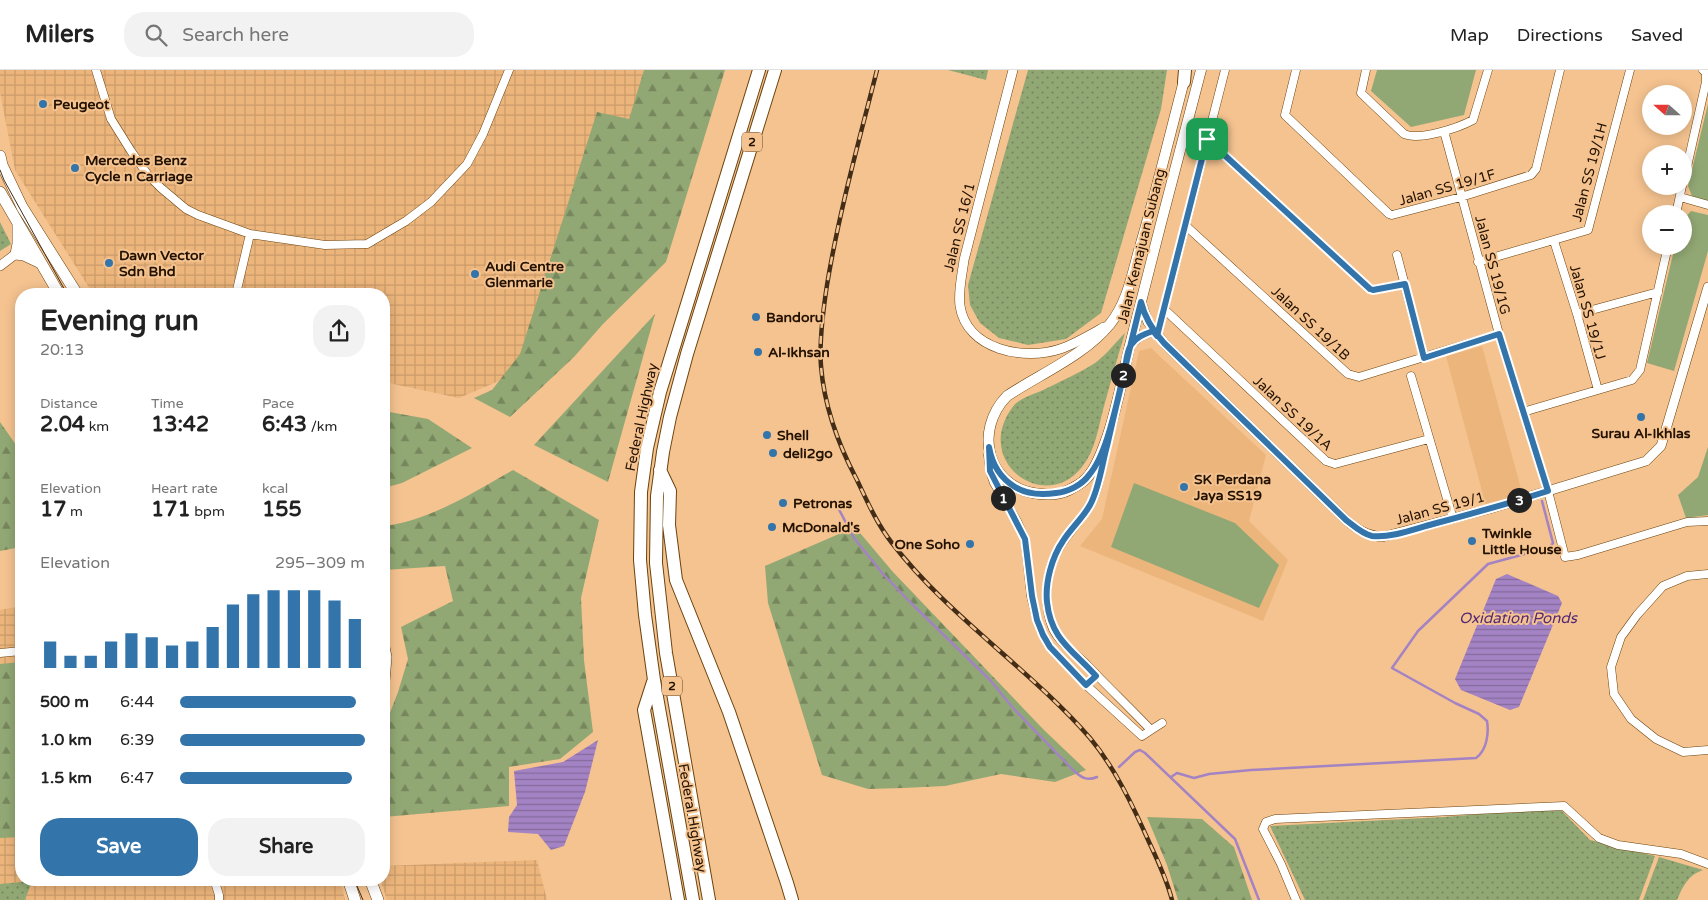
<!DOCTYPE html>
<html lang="en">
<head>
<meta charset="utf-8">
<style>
	:root { --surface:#fff; --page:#f2f2f2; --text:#222; --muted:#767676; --line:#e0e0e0; --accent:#3374ab }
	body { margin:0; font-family:"Varela Round",sans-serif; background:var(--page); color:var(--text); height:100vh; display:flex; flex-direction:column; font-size:19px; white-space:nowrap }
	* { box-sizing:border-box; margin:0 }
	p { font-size:16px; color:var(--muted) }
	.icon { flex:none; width:28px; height:28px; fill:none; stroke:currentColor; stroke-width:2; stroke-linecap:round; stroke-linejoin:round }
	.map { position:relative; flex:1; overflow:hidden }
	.panel { position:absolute; left:15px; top:218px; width:375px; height:598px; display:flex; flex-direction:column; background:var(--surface); border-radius:20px; box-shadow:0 2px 12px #0003 }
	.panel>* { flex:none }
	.needle { width:32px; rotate:291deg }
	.fabs { position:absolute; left:1642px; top:15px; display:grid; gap:10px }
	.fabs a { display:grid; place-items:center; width:50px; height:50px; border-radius:50%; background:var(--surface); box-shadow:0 2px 12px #0003; font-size:25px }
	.pin { position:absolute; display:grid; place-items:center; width:42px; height:42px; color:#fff; margin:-21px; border-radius:10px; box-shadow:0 2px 8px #0006 }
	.km { position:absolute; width:25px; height:25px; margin:-12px; border-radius:50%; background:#222; color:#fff; font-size:14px; line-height:25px; text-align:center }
	.round { display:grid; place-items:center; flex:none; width:52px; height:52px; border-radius:20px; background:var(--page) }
	.summary { display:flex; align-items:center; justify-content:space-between; height:85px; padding:0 25px }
	h1 { font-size:28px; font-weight:800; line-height:38px }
	.metrics { display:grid; grid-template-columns:repeat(3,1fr); gap:8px; height:85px; padding:5px 25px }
	.metrics div { display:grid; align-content:center }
	.metrics b { font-size:21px; font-weight:800 }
	.metrics small { font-size:14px; font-weight:400 }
	.metrics p { font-size:14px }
	.chart { height:140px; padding:10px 25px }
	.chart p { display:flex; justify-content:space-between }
	.chart svg { width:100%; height:90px; margin-top:5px; stroke:var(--accent); stroke-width:6 }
	.cta { display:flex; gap:10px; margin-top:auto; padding:10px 25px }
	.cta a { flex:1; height:58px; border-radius:20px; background:var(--accent); color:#fff; font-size:20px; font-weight:800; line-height:58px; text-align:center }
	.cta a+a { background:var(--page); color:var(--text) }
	ul { padding:0 25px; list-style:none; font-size:16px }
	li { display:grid; grid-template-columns:80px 60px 1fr; align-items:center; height:38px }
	li i { height:12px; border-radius:6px; background:var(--accent) }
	header { display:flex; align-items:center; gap:30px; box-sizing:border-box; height:70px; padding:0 25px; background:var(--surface); border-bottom:1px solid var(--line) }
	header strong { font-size:24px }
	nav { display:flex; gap:28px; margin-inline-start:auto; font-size:18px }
	.search { width:350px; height:45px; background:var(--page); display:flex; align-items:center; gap:12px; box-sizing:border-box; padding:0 18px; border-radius:20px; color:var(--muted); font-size:19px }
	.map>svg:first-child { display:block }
	.built { fill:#ecb57c }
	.industrial { fill:url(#industrial-grid) }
	.grass { fill:url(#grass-dots) }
	.forest { fill:url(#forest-firs) }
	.park { fill:#92a874 }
	.water { fill:url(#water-rules) }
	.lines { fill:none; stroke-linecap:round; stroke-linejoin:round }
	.stream { stroke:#a383c3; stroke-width:2.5 }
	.minor-casing { stroke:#6d430c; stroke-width:9 }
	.tertiary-casing { stroke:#6d430c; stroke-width:10 }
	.secondary-casing { stroke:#6d430c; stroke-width:11 }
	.primary-casing { stroke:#6d430c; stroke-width:12 }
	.trunk-casing { stroke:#6d430c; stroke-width:14 }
	.minor { stroke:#fff; stroke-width:8 }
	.tertiary { stroke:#fff; stroke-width:9 }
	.secondary { stroke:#fff; stroke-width:10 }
	.primary { stroke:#fff; stroke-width:11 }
	.trunk { stroke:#fff; stroke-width:12 }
	.tram { stroke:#442d17; stroke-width:1 }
	.rail-casing { stroke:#442d17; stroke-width:4.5 }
	.rail { stroke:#f5c390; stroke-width:2.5; stroke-dasharray:8; stroke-linecap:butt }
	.route-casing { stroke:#fff; stroke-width:10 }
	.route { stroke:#3374ab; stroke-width:6 }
	.poi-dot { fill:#3374ab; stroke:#f5c390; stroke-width:2 }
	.labels { text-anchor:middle; stroke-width:4; stroke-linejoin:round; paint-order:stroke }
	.shield { fill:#f5c390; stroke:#62472c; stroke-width:1 }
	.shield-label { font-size:12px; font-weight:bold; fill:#231201 }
	.poi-label { font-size:14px; font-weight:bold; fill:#231201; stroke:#f5c390; text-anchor:start }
	.street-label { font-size:14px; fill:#231201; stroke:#f5c390 }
	.water-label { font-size:15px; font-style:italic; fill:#532875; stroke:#f5c390 }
</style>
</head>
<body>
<header>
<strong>Milers</strong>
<div class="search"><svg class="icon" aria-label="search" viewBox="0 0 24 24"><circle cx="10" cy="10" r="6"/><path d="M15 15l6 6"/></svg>Search here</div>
<nav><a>Map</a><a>Directions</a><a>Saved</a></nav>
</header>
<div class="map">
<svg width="1708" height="830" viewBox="0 0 1708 830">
	<defs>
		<pattern id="industrial-grid" width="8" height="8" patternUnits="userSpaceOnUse" patternTransform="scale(1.25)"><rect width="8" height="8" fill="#ecb57c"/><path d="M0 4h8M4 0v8" fill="none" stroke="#ca9b69"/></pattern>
		<pattern id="grass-dots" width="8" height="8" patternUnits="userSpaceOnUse" patternTransform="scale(1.25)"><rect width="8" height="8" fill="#92a874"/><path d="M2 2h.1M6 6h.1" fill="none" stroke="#77875d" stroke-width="1.8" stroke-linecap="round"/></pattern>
		<pattern id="forest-firs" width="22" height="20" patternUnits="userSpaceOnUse" patternTransform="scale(1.25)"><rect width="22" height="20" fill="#92a874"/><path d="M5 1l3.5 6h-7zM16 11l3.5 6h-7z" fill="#77875d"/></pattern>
		<pattern id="water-rules" width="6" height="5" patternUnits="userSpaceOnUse" patternTransform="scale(1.25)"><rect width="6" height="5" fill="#a383c3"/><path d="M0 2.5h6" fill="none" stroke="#846a9c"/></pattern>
	</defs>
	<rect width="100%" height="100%" fill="#f5c390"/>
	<path class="built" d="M1482,276L1523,426L1486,436L1446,286Z
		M1151,278L1266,385L1249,451L1288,490L1263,551L1080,476L1102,449L1139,281Z"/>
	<path class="industrial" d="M0,0H703L513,305L459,328L384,312V224H93L15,100L0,22Z
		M21,536V809H340L345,830H0V540Z
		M537,790L547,830H387L380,809H384V796Z"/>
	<path class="grass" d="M948,0H988L986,10Z
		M1028,0H1167L1161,39L1101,243L1066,269L1028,275L999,268L980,253L970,235L968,215Z
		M0,152L11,174L0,181Z
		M1125,263C1117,289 1110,314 1103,340C1098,359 1095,381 1082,397C1044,445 973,391 1012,338C1018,329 1031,325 1041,321C1059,312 1078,304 1095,293C1106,285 1115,273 1125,263Z
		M1543,739L1562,741L1590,770L1655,786L1639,830H1305L1270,756L1444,747Z
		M1659,787L1703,800C1688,805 1683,816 1677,830H1643Z
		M32,811L25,830H0V814Z"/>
	<path class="forest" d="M644,0H725L666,192L603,254L574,287L510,347L474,328L492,320L520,284L597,42L629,49Z
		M655,244L608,412L534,375Z
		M384,341L428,349L472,378L402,413L384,418Z
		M0,352L21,382V477L0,481Z
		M513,400L599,450L581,528L584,590L593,662L560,689L509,697V736L384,747V658L398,622L408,589L401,557L453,531L445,496L384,500V456C429,451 474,422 513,400Z
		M855,457L893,502L1044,660L1086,700L1055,712L1001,704L945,716L903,718L868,719L822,705L768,533L765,496Z
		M21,592V767L0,768V594Z
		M1147,747L1202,749L1234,777L1252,830H1178L1167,795Z"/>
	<path class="park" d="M1377,0H1476L1464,45L1411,57L1371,21Z
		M1708,34V131L1692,126L1688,116Z
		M1691,141L1708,145V181L1674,301L1647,293L1675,176H1684V149Z
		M1708,377V445L1686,448L1678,425L1698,407Z
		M1134,413L1235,453L1279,495L1259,538L1111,477Z"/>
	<path class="water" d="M1507,504L1558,526L1562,533L1519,637L1510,640L1461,620L1455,609L1496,509Z
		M598,670L585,722L564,776L551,780L538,764L508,762L509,747L517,735L514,701L563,692Z"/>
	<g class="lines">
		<path class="stream" d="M834,430L854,468L883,504L914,536L991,611L1013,638L1074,701C1082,708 1087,711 1097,707
			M1119,697L1135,682L1140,680L1145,683L1235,769L1259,830
			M1171,707L1177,703L1194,708L1209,704L1251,700L1476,688C1487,680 1489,663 1487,651L1479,644L1455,633L1392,598L1418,561L1488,494L1550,477L1553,473L1542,431"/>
		<g class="minor-casing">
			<path id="minor" d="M96,0L111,49L131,81L148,105L161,118L186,139L198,145L250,164L325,175L367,174L406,151L431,132L467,94L483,64L509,0
				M1296,0L1285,45L1389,144L1392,145L1461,127L1531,105L1536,99L1560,0
				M1366,0L1361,23L1404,64C1419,71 1458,58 1473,50L1488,0
				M1444,61L1499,264L1548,421L1565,487L1578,485L1687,452L1708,451
				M1207,69L1370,219L1373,220L1405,214
				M1684,110L1706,12V3L1703,0
				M1680,127L1708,135
				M1676,144L1682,116
				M1185,155L1348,304L1359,307L1499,264
				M1554,171L1577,244L1598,320
				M1397,185L1424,288
				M1478,192L1588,160L1630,0
				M236,224L250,164
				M1164,239L1326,391L1335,394L1429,369
				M1577,244L1658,222
				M1157,266L1225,0
				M1411,306L1453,449
				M1523,342L1632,310L1640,300L1668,176
				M988,385L990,401L994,413L1017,451L1025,469L1031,526L1037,550L1043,565L1050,577L1086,615L1142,666L1151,660C1130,638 1108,617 1087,595C1076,584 1060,573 1053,559C1044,537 1045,510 1054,488C1062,468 1080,453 1090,435C1099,420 1101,399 1105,383
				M1708,504L1687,506L1663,516L1637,545L1621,567L1611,597L1614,624L1631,649L1656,669L1683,682L1708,680
				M0,583L21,581
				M1151,660L1162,653
				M214,809L219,825V830
				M1296,830L1281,794L1263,759L1266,752L1275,749L1564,736L1599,768L1618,775L1681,784L1708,794"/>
		</g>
		<g class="tertiary-casing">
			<path id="tertiary" d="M1013,0L964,190C962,206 958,220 960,236C967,280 1024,291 1060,279C1075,274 1090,265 1104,257
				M0,196L30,173
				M1141,232L1148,252L1164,273L1346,450C1358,460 1366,465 1382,467L1489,439L1646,391L1661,376L1708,217
				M1130,275L1139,267L1153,261"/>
		</g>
		<g class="secondary-casing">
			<path id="secondary" d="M1185,7C1170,64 1156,123 1139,180C1132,205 1127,233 1110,254C1085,285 1040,304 1007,326C973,361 987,419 1040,424C1049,425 1061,424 1069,420C1077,416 1086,411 1090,404C1097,395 1101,384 1105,373C1117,341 1122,308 1130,275C1153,183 1177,92 1201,0"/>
		</g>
		<g class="primary-casing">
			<path id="primary" d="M0,86L2,95L22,137L77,224
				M0,122L59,224
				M18,154V174L16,184L24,185L41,193
				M384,577L386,587L384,611
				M348,809L355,830
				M370,809L378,830"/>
		</g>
		<g class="trunk-casing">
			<path id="trunk" d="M1184,12L1185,0
				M660,400L670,421L669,455L676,510L729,642L787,813L792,830
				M653,612L644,640L678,830
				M693,830L654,610L645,545L640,490L641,422L647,378L660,322L759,0
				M709,830L666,583L656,493L657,426L663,382L670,347L687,284L775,0"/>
		</g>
		<use href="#minor" class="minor"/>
		<use href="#tertiary" class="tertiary"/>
		<use href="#secondary" class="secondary"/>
		<use href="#primary" class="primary"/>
		<use href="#trunk" class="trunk"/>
		<path class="tram" d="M0,100L4,110L67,224
			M384,561V572
			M354,809L363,830"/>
		<g class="rail-casing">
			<path id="rail" d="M877,0C859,71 839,142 827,215C823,241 819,270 821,296C824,335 839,376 857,410C867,431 877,454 892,473C949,547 1029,598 1090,668C1115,698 1133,736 1149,772C1158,791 1167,810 1172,830"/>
		</g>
		<use href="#rail" class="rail"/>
	</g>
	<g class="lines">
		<g class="route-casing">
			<path id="route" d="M1207,69L1157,266L1153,261C1145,264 1136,267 1131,275C1126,282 1126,296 1124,304C1117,331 1107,385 1089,405C1082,415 1068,422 1056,423C1042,425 1028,425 1015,417C1000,408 992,394 989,377L990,401L1025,469L1032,526L1037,550L1043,565L1050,577L1086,615L1096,606C1073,580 1051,570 1047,532C1045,512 1052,487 1063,471C1071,458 1083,448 1090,435C1099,419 1102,394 1107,376C1118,328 1129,280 1141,232C1145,249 1153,261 1164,273L1346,450C1354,456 1362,464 1372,466C1392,468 1414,459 1433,454C1471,444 1510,433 1548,421L1499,264L1424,288L1405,214L1373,220L1370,219L1207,69"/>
		</g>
		<use href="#route" class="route"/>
	</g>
	<g class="poi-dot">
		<circle cx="43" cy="34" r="5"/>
		<circle cx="75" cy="98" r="5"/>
		<circle cx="109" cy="193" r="5"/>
		<circle cx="475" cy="204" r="5"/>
		<circle cx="756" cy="247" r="5"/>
		<circle cx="758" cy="282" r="5"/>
		<circle cx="1641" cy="347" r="5"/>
		<circle cx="767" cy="365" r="5"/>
		<circle cx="773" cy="383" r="5"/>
		<circle cx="1184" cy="417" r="5"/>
		<circle cx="783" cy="433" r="5"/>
		<circle cx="772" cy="457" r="5"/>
		<circle cx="1472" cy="471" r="5"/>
		<circle cx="970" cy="474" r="5"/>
	</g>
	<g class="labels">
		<g class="shield">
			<rect x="742" y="62.5" width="20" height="19" rx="4"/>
			<rect x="662" y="606.5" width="20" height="19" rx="4"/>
		</g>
		<g class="shield-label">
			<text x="752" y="76">2</text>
			<text x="672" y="620">2</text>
		</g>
		<g class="poi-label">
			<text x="53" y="39">Peugeot</text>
			<text x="85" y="95">Mercedes Benz<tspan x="85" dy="16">Cycle n Carriage</tspan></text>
			<text x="119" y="190">Dawn Vector<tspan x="119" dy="16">Sdn Bhd</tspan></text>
			<text x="485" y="201">Audi Centre<tspan x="485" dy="16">Glenmarie</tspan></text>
			<text x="766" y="252">Bandoru</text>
			<text x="768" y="287">Al-Ikhsan</text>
			<text x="1641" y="368" text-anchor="middle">Surau Al-Ikhlas</text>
			<text x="777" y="370">Shell</text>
			<text x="783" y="388">deli2go</text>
			<text x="1194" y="414">SK Perdana<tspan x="1194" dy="16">Jaya SS19</tspan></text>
			<text x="793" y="438">Petronas</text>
			<text x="782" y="462">McDonald's</text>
			<text x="1482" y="468">Twinkle<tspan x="1482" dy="16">Little House</tspan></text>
			<text x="960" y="479" text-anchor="end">One Soho</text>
		</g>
		<g class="street-label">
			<text transform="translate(1589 102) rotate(-75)" y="5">Jalan SS 19/1H</text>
			<text transform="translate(1447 117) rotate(-16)" y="5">Jalan SS 19/1F</text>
			<text transform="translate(959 157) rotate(-76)" y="5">Jalan SS 16/1</text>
			<text transform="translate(1141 176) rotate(-76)" y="5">Jalan Kemajuan Subang</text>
			<text transform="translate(1493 195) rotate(75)" y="5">Jalan SS 19/1G</text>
			<text transform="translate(1588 242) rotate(74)" y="5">Jalan SS 19/1J</text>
			<text transform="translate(1311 253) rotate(43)" y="5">Jalan SS 19/1B</text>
			<text transform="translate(1293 343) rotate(43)" y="5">Jalan SS 19/1A</text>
			<text transform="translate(641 347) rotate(-78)" y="5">Federal Highway</text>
			<text transform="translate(1440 438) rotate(-15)" y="5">Jalan SS 19/1</text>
			<text transform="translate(693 748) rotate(80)" y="5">Federal Highway</text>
		</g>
		<g class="water-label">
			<text x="1518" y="553">Oxidation Ponds</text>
		</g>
	</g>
</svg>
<div class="fabs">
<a><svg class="needle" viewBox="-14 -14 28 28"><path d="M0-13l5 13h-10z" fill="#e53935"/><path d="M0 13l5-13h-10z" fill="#767676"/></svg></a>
<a>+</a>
<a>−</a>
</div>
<div class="pin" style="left:1207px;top:69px;background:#1e9e55"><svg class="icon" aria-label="arrive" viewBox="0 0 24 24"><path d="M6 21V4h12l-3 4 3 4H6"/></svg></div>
<b class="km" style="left:1003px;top:428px">1</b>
<b class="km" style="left:1123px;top:305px">2</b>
<b class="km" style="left:1519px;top:430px">3</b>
<section class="panel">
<div class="summary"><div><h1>Evening run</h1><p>20:13</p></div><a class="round"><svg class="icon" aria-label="share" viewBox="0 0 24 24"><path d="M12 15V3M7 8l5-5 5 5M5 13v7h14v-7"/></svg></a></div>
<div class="metrics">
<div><p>Distance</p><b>2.04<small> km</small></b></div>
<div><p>Time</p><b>13:42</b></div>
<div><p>Pace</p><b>6:43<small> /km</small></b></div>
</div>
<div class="metrics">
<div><p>Elevation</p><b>17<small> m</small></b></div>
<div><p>Heart rate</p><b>171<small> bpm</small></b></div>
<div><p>kcal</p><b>155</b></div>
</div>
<div class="chart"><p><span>Elevation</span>295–309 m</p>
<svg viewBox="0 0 160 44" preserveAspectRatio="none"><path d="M5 44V31M15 44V38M25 44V38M35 44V31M45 44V27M55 44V29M65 44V33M75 44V31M85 44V24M95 44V13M105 44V8M115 44V6M125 44V6M135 44V6M145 44V11M155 44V20"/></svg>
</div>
<ul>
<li><b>500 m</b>6:44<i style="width:95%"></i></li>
<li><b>1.0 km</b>6:39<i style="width:100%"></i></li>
<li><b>1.5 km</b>6:47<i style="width:93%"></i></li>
</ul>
<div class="cta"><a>Save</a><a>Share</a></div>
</section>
</div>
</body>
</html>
